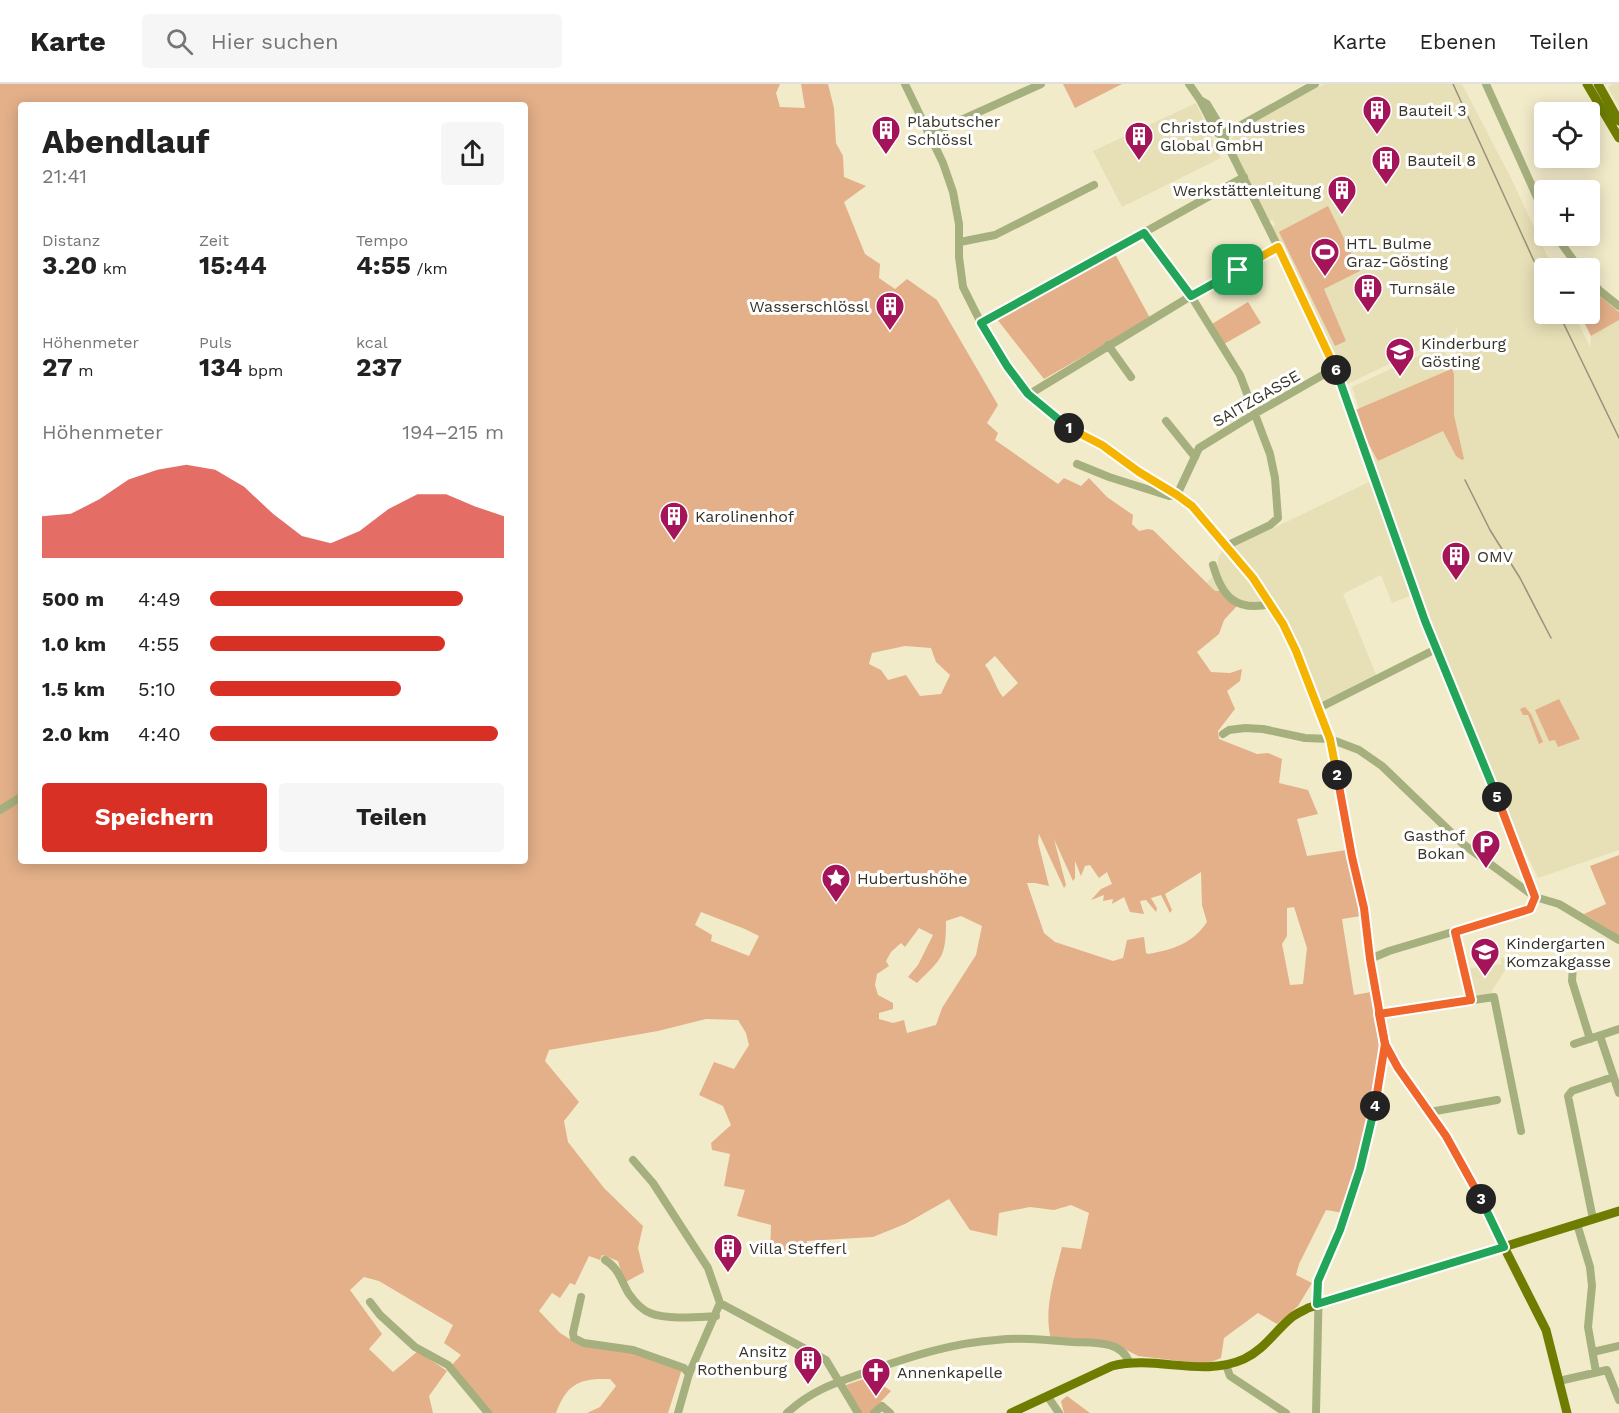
<!DOCTYPE html>
<html lang="de">
<head>
<meta charset="utf-8">
<style>
	:root { --surface:#fff; --page:#f6f6f6; --text:#222; --muted:#767676; --line:#e0e0e0; --accent:#d93025 }
	body { margin:0; font-family:"Work Sans",sans-serif; background:var(--page); color:var(--text); height:100vh; display:flex; flex-direction:column; font-size:22px; white-space:nowrap }
	* { box-sizing:border-box; margin:0 }
	p { font-size:20px; color:var(--muted) }
	.icon { flex:none; width:33px; height:33px; fill:none; stroke:currentColor; stroke-width:2; stroke-linecap:round; stroke-linejoin:round }
	.map { position:relative; flex:1; overflow:hidden }
	.side { position:absolute; left:18px; top:18px; width:510px; height:762px; display:flex; flex-direction:column; background:var(--surface); border-radius:6px; box-shadow:0 3px 15px #0003 }
	.side>* { flex:none }
	.buttons { position:absolute; left:1534px; top:18px; display:grid; gap:12px }
	.buttons a { display:grid; place-items:center; width:66px; height:66px; border-radius:6px; background:var(--surface); box-shadow:0 3px 15px #0003; font-size:30px }
	.pin { position:absolute; display:grid; place-items:center; width:51px; height:51px; color:#fff; margin:-26px; border-radius:12px; box-shadow:0 3px 9px #0006 }
	.km { position:absolute; width:30px; height:30px; margin:-15px; border-radius:50%; background:#222; color:#fff; font-size:16px; line-height:30px; text-align:center }
	.round { display:grid; place-items:center; flex:none; width:63px; height:63px; border-radius:6px; background:var(--page) }
	.summary { display:flex; align-items:center; justify-content:space-between; height:102px; padding:0 24px }
	h1 { font-size:33px; font-weight:700; line-height:45px }
	.metrics { display:grid; grid-template-columns:repeat(3,1fr); gap:9px; height:102px; padding:6px 24px }
	.metrics div { display:grid; align-content:center }
	.metrics b { font-size:26px; font-weight:700 }
	.metrics small { font-size:16px; font-weight:400 }
	.metrics p { font-size:16px }
	.chart { height:168px; padding:12px 24px }
	.chart p { display:flex; justify-content:space-between }
	.chart svg { width:100%; height:108px; margin-top:6px; fill:var(--accent); opacity:.7 }
	.button { display:flex; gap:12px; margin-top:auto; padding:12px 24px }
	.button a { flex:1; height:69px; border-radius:6px; background:var(--accent); color:#fff; font-size:24px; font-weight:700; line-height:69px; text-align:center }
	.button a+a { background:var(--page); color:var(--text) }
	ul { padding:0 24px; list-style:none; font-size:20px }
	li { display:grid; grid-template-columns:96px 72px 1fr; align-items:center; height:45px }
	li i { height:15px; border-radius:8px; background:var(--accent) }
	header { display:flex; align-items:center; gap:36px; box-sizing:border-box; height:84px; padding:0 30px; background:var(--surface); border-bottom:2px solid var(--line) }
	header strong { font-size:28px }
	nav { display:flex; gap:33px; margin-inline-start:auto; font-size:21px }
	.search { width:420px; height:54px; background:var(--page); display:flex; align-items:center; gap:15px; box-sizing:border-box; padding:0 21px; border-radius:6px; color:var(--muted); font-size:22px }
	.map>svg:first-child { display:block }
	.built { fill:#e7dfb6 }
	.green { fill:#e3b089; fill-rule:evenodd }
	.lines { fill:none; stroke-linecap:round; stroke-linejoin:round }
	.minor { stroke:#a6b07e; stroke-width:8 }
	.major { stroke:#6e7d00; stroke-width:9 }
	.rail { stroke:#97927b; stroke-width:1.5 }
	.split-1-casing { stroke:#fff; stroke-width:12 }
	.split-2-casing { stroke:#fff; stroke-width:12 }
	.split-3-casing { stroke:#fff; stroke-width:12 }
	.split-4-casing { stroke:#fff; stroke-width:12 }
	.split-5-casing { stroke:#fff; stroke-width:12 }
	.split-6-casing { stroke:#fff; stroke-width:12 }
	.split-7-casing { stroke:#fff; stroke-width:12 }
	.split-1 { stroke:#22a559; stroke-width:8 }
	.split-2 { stroke:#f5b400; stroke-width:8 }
	.split-3 { stroke:#f0652b; stroke-width:8 }
	.split-4 { stroke:#22a559; stroke-width:8 }
	.split-5 { stroke:#f0652b; stroke-width:8 }
	.split-6 { stroke:#22a559; stroke-width:8 }
	.split-7 { stroke:#f5b400; stroke-width:8 }
	.labels { text-anchor:middle; stroke-width:6; stroke-linejoin:round; paint-order:stroke }
	.poi-label { font-size:16px; fill:#373427; stroke:#fff; text-anchor:start }
	.street-label { font-size:16px; fill:#373427; stroke:#fff }
</style>
</head>
<body>
<header>
<strong>Karte</strong>
<div class="search"><svg class="icon" aria-label="search" viewBox="0 0 24 24"><circle cx="10" cy="10" r="6"/><path d="M15 15l6 6"/></svg>Hier suchen</div>
<nav><a>Karte</a><a>Ebenen</a><a>Teilen</a></nav>
</header>
<div class="map">
<svg width="1619" height="1329" viewBox="0 0 1619 1329">
	<rect width="100%" height="100%" fill="#f2ebca"/>
	<path class="built" d="M1324,0H1462L1511,94L1553,184H1545V230H1574L1590,263L1591,252L1619,236V766L1538,794L1492,699L1415,510L1392,519L1381,491L1343,510L1378,595L1319,624L1296,567L1269,523L1262,525L1215,508L1206,499L1218,488V474L1226,462L1276,443L1375,395L1352,328L1359,325L1352,303L1442,261L1451,282L1456,276L1457,243L1455,249L1343,302L1269,144L1275,141L1273,136L1269,137L1231,60L1234,49Z
		M1614,0H1619V23L1608,3Z
		M1196,19L1221,74L1122,123L1093,67Z
		M1514,872L1490,910L1474,912L1467,885L1501,880V874Z"/>
	<path class="green" d="M0,0H780L776,9L780,23L805,24L801,0H828L834,24L836,59L843,72L844,93L866,102L844,118L865,170L880,180L879,194L895,205L907,195L937,216L998,321L987,339L998,349L995,356L1058,400L1064,394L1081,402L1089,394L1107,413L1133,431L1132,440L1139,447L1148,445L1153,446L1215,507H1225L1237,522L1224,536L1219,550L1197,568L1211,588L1230,589L1242,585L1240,597L1227,607L1235,625L1218,647L1219,655L1257,670L1268,669L1282,675L1279,699L1308,706L1318,730L1297,735L1307,772L1347,766L1361,832L1342,835L1354,911L1371,908L1379,963L1371,1023L1343,1129L1326,1126L1299,1180L1296,1191L1312,1199L1298,1222L1277,1240L1258,1229L1224,1254L1221,1274L1206,1280L1138,1272L1113,1259L1051,1255C1043,1225 1055,1192 1062,1163L1081,1165L1089,1129L1071,1121L1054,1126L1030,1123L999,1129L997,1152L970,1146L949,1115L905,1140L873,1153L807,1157L806,1165L770,1169L771,1141L737,1132L745,1106L724,1102L730,1070L712,1066L711,1059L731,1041L723,1022L699,1011L714,978L734,985L749,961L746,949L738,936L706,935L658,947L549,966L545,977L579,1018L564,1037L568,1058L604,1104L643,1142L638,1164L644,1188L624,1199L618,1177L602,1171L600,1176L589,1172L575,1201L570,1199L560,1214L552,1209L539,1227L560,1249L578,1260L637,1269L682,1285L668,1329H587L600,1323L616,1302L610,1295C580,1294 567,1299 556,1329H490L452,1281L461,1271L444,1259L453,1241L379,1197L364,1193L350,1206L382,1250L369,1265L393,1288L418,1267L447,1287L429,1312L433,1329H0ZM21,21H525V777H21ZM905,562L931,564L936,578L950,591L941,610L920,612L906,591L888,596L881,586L869,580L872,569ZM995,572L1018,599L1003,613C995,603 993,591 985,581ZM1039,750L1064,804L1066,801L1054,755L1073,797L1075,794V777L1081,792L1085,782L1090,781L1099,794L1107,788L1112,800L1101,805L1091,816L1104,811L1103,817L1113,815L1112,820L1124,813L1130,828L1144,830L1140,817L1146,816L1156,828L1157,824L1151,814L1161,811L1170,829L1172,826L1165,810L1201,788L1202,821L1207,838C1193,859 1173,866 1148,870L1146,869L1144,853L1127,856L1123,874L1113,877L1055,858L1044,849L1027,799H1035L1049,802L1038,758ZM1294,823L1307,864L1303,900L1290,901L1282,860L1287,852V824ZM701,828L745,845L759,852L749,872L711,857L712,851L695,841ZM961,832L982,842L976,871L942,924L936,941L907,949L904,936L893,939L879,935V929L893,925V919L878,911L875,901L877,890L889,882L886,877L891,868L901,859L905,863L919,844L933,851L918,881L908,893L917,899C942,874 946,874 946,837Z
		M1063,0H1122L1075,24Z
		M1328,122L1360,187L1324,205L1346,257L1335,262L1279,148Z
		M1114,168L1150,234L1044,295L996,234Z
		M1590,204L1619,228V236L1591,252L1580,230H1590Z
		M1248,218L1261,239L1224,260L1212,240Z
		M1451,282L1454,290V331L1464,375L1462,376L1456,372L1443,347L1378,377L1367,357L1363,356L1353,327L1449,286Z
		M1559,615L1580,655L1558,663L1555,656L1549,657L1535,626Z
		M1525,623L1531,630L1543,658L1539,660L1528,631H1523L1520,625Z
		M1619,771V852L1584,830L1606,820L1590,782Z
		M875,1291L878,1298L891,1307L870,1329H861L846,1301Z
		M1067,1312L1090,1329H1064L1061,1317Z"/>
	<g class="lines">
		<path class="minor" d="M905,0L943,79L953,108L959,140V173L963,203L981,239L1007,282L1028,311L1058,336L1070,344L1102,361L1139,388L1177,411L1192,422L1223,458L1267,513L1283,540L1319,624L1330,655L1351,773L1364,824L1375,903L1385,960L1376,1017L1360,1085L1340,1147L1319,1197L1316,1329
			M1189,0L1200,16L1217,49L1225,53
			M1486,0L1545,131
			M1200,16L1207,20L1225,50
			M930,50L1041,0
			M1225,50V56L1278,163L1340,296L1425,536L1492,699L1535,813
			M1225,50L1315,0
			M1144,149L1191,212L1240,291L1270,370L1275,394L1278,434L1270,441L1226,462
			M1556,152L1579,184
			M960,158L995,151L1094,101
			M1590,196L1600,207L1619,222
			M981,239L1244,93
			M1108,261L1131,293
			M1028,311L1191,212L1278,163
			M1166,337L1195,373
			M1077,380L1109,393L1169,412L1177,411L1199,364L1256,329L1335,284
			M1213,481C1222,513 1236,528 1271,520
			M1319,624L1436,565
			M1223,650L1229,646L1245,644L1263,645L1305,654L1330,655L1359,666L1382,682L1463,760L1535,813L1559,820L1619,856
			M0,726L21,713
			M1455,848L1471,916
			M1370,875L1389,867L1530,825L1535,813
			M1573,882L1572,897L1590,955
			M1379,930L1494,913L1521,1047
			M1600,952L1619,1009
			M1385,960C1403,992 1427,1021 1446,1052C1468,1088 1484,1126 1504,1163
			M1574,960L1619,945
			M1430,1028L1497,1016
			M633,1076L653,1099L708,1184L720,1219L689,1290L678,1329
			M1593,1135L1568,1012L1572,1007L1613,993
			M1577,1140L1590,1183L1592,1202L1588,1243L1596,1288
			M605,1176C619,1184 621,1197 629,1210C634,1217 642,1226 650,1229C667,1236 698,1233 716,1232
			M581,1213L573,1249L574,1254L584,1259L633,1266L684,1284L689,1290
			M370,1218L380,1231L415,1263L448,1281L488,1329
			M720,1219L826,1276L858,1329
			M1593,1268L1619,1262
			M1226,1281L1230,1292L1286,1329
			M1559,1297L1607,1286L1619,1316
			M1048,1313L1059,1329
			M787,1329C814,1304 839,1298 872,1286C912,1272 953,1259 996,1256C1021,1253 1048,1256 1073,1258C1093,1259 1121,1256 1129,1278
			M874,1329L882,1322L890,1329"/>
		<path class="major" d="M1587,0L1619,54
			M1598,0L1619,37
			M1504,1163L1546,1246L1567,1329
			M1011,1329L1112,1282C1157,1271 1202,1294 1244,1275C1264,1266 1275,1247 1292,1233C1297,1229 1303,1227 1308,1224L1619,1127"/>
		<path class="rail" d="M1453,0L1545,201
			M1559,230L1619,354
			M1465,396L1490,446L1520,494L1551,554"/>
	</g>
	<g class="lines">
		<g class="split-1-casing">
			<path id="split-1" d="M1069,344L1028,310L1007,282L981,239L1144,149L1191,212L1238,186"/>
		</g>
		<g class="split-2-casing">
			<path id="split-2" d="M1069,344L1102,361L1139,388L1177,411L1192,422L1253,494L1283,540L1296,567L1330,655L1337,691"/>
		</g>
		<g class="split-3-casing">
			<path id="split-3" d="M1337,691L1352,773L1364,824L1370,875L1385,960L1398,984L1446,1052L1481,1115"/>
		</g>
		<g class="split-4-casing">
			<path id="split-4" d="M1375,1022L1360,1085L1340,1146L1318,1197L1317,1220L1504,1163L1481,1115"/>
		</g>
		<g class="split-5-casing">
			<path id="split-5" d="M1375,1022L1385,960L1379,930L1471,916L1455,848L1530,825L1535,813L1497,713"/>
		</g>
		<g class="split-6-casing">
			<path id="split-6" d="M1336,286L1425,537L1497,713"/>
		</g>
		<g class="split-7-casing">
			<path id="split-7" d="M1238,186L1278,163L1336,286"/>
		</g>
		<use href="#split-1" class="split-1"/>
		<use href="#split-2" class="split-2"/>
		<use href="#split-3" class="split-3"/>
		<use href="#split-4" class="split-4"/>
		<use href="#split-5" class="split-5"/>
		<use href="#split-6" class="split-6"/>
		<use href="#split-7" class="split-7"/>
	</g>
	<defs>
		<g id="building-pin" transform="scale(1.5)"><path d="M0 17L-7.5 6A9.5 9.5 0 1 1 7.5 6Z" fill="#a31458" stroke="#fff"/><path d="M-4-6H4V6H1V3H-1V6H-4ZM-2.5-4.3h1.7v1.8h-1.7ZM.8-4.3h1.7v1.8H.8ZM-2.5-1h1.7V.8h-1.7ZM.8-1h1.7V.8H.8Z" fill="#fff"/></g>
		<g id="stadium-pin" transform="scale(1.5)"><path d="M0 17L-7.5 6A9.5 9.5 0 1 1 7.5 6Z" fill="#a31458" stroke="#fff"/><path d="M0-5a6.5 5 0 1 0 0 10a6.5 5 0 1 0 0-10ZM-3.5-1.8h7v3.6h-7Z" fill="#fff"/></g>
		<g id="school-pin" transform="scale(1.5)"><path d="M0 17L-7.5 6A9.5 9.5 0 1 1 7.5 6Z" fill="#a31458" stroke="#fff"/><path d="M0-5L7-2L0 1L-7-2ZM-4 1L0 2.5L4 1V4Q0 6-4 4Z" fill="#fff"/></g>
		<g id="parking-pin" transform="scale(1.5)"><path d="M0 17L-7.5 6A9.5 9.5 0 1 1 7.5 6Z" fill="#a31458" stroke="#fff"/><path d="M-3.5-5.5H1a3.5 3.5 0 0 1 0 7H-1V5.5H-3.5ZM-1-3.4V-.6H.8a1.4 1.4 0 0 0 0-2.8Z" fill="#fff"/></g>
		<g id="sight-pin" transform="scale(1.5)"><path d="M0 17L-7.5 6A9.5 9.5 0 1 1 7.5 6Z" fill="#a31458" stroke="#fff"/><path d="M0-6L1.8-2.2L6-1.7L2.9 1.2L3.7 5.4L0 3.3L-3.7 5.4L-2.9 1.2L-6-1.7L-1.8-2.2Z" fill="#fff"/></g>
		<g id="church-pin" transform="scale(1.5)"><path d="M0 17L-7.5 6A9.5 9.5 0 1 1 7.5 6Z" fill="#a31458" stroke="#fff"/><path d="M-1.2-6h2.4v3.5h3.3v2.4h-3.3V6h-2.4V-.1h-3.3v-2.4h3.3Z" fill="#fff"/></g>
	</defs>
	<g fill-rule="evenodd">
		<use href="#building-pin" x="1377" y="26"/>
		<use href="#building-pin" x="886" y="46"/>
		<use href="#building-pin" x="1139" y="52"/>
		<use href="#building-pin" x="1386" y="76"/>
		<use href="#building-pin" x="1342" y="106"/>
		<use href="#stadium-pin" x="1325" y="168"/>
		<use href="#building-pin" x="1368" y="204"/>
		<use href="#building-pin" x="890" y="222"/>
		<use href="#school-pin" x="1400" y="268"/>
		<use href="#building-pin" x="674" y="432"/>
		<use href="#building-pin" x="1456" y="472"/>
		<use href="#parking-pin" x="1486" y="760"/>
		<use href="#sight-pin" x="836" y="794"/>
		<use href="#school-pin" x="1485" y="868"/>
		<use href="#building-pin" x="728" y="1164"/>
		<use href="#building-pin" x="808" y="1276"/>
		<use href="#church-pin" x="876" y="1288"/>
	</g>
	<g class="labels">
		<g class="poi-label">
			<text x="1398" y="32">Bauteil 3</text>
			<text x="907" y="43">Plabutscher<tspan x="907" dy="18">Schlössl</tspan></text>
			<text x="1160" y="49">Christof Industries<tspan x="1160" dy="18">Global GmbH</tspan></text>
			<text x="1407" y="82">Bauteil 8</text>
			<text x="1321" y="112" text-anchor="end">Werkstättenleitung</text>
			<text x="1346" y="165">HTL Bulme<tspan x="1346" dy="18">Graz-Gösting</tspan></text>
			<text x="1389" y="210">Turnsäle</text>
			<text x="869" y="228" text-anchor="end">Wasserschlössl</text>
			<text x="1421" y="265">Kinderburg<tspan x="1421" dy="18">Gösting</tspan></text>
			<text x="695" y="438">Karolinenhof</text>
			<text x="1477" y="478">OMV</text>
			<text x="1465" y="757" text-anchor="end">Gasthof<tspan x="1465" dy="18">Bokan</tspan></text>
			<text x="857" y="800">Hubertushöhe</text>
			<text x="1506" y="865">Kindergarten<tspan x="1506" dy="18">Komzakgasse</tspan></text>
			<text x="749" y="1170">Villa Stefferl</text>
			<text x="787" y="1273" text-anchor="end">Ansitz<tspan x="787" dy="18">Rothenburg</tspan></text>
			<text x="897" y="1294">Annenkapelle</text>
		</g>
		<g class="street-label">
			<text transform="translate(1256 314) rotate(-30)" y="6">SAITZGASSE</text>
		</g>
	</g>
</svg>
<div class="buttons">
<a><svg class="icon" aria-label="locate" viewBox="0 0 24 24"><circle cx="12" cy="12" r="6"/><path d="M12 2v4M12 18v4M2 12h4M18 12h4"/></svg></a>
<a>+</a>
<a>−</a>
</div>
<div class="pin" style="left:1238px;top:186px;background:#1e9e55"><svg class="icon" aria-label="arrive" viewBox="0 0 24 24"><path d="M6 21V4h12l-3 4 3 4H6"/></svg></div>
<b class="km" style="left:1069px;top:344px">1</b>
<b class="km" style="left:1337px;top:691px">2</b>
<b class="km" style="left:1481px;top:1115px">3</b>
<b class="km" style="left:1375px;top:1022px">4</b>
<b class="km" style="left:1497px;top:713px">5</b>
<b class="km" style="left:1336px;top:286px">6</b>
<section class="side">
<div class="summary"><div><h1>Abendlauf</h1><p>21:41</p></div><a class="round"><svg class="icon" aria-label="share" viewBox="0 0 24 24"><path d="M12 15V3M7 8l5-5 5 5M5 13v7h14v-7"/></svg></a></div>
<div class="metrics">
<div><p>Distanz</p><b>3.20<small> km</small></b></div>
<div><p>Zeit</p><b>15:44</b></div>
<div><p>Tempo</p><b>4:55<small> /km</small></b></div>
</div>
<div class="metrics">
<div><p>Höhenmeter</p><b>27<small> m</small></b></div>
<div><p>Puls</p><b>134<small> bpm</small></b></div>
<div><p>kcal</p><b>237</b></div>
</div>
<div class="chart"><p><span>Höhenmeter</span>194–215 m</p>
<svg viewBox="0 0 160 44" preserveAspectRatio="none"><path d="M0 44V27L10 26L20 20L30 12L40 8L50 6L60 8L70 15L80 26L90 35L100 38L110 33L120 24L130 18L140 18L150 23L160 27V44z"/></svg>
</div>
<ul>
<li><b>500 m</b>4:49<i style="width:86%"></i></li>
<li><b>1.0 km</b>4:55<i style="width:80%"></i></li>
<li><b>1.5 km</b>5:10<i style="width:65%"></i></li>
<li><b>2.0 km</b>4:40<i style="width:98%"></i></li>
</ul>
<div class="button"><a>Speichern</a><a>Teilen</a></div>
</section>
</div>
</body>
</html>
